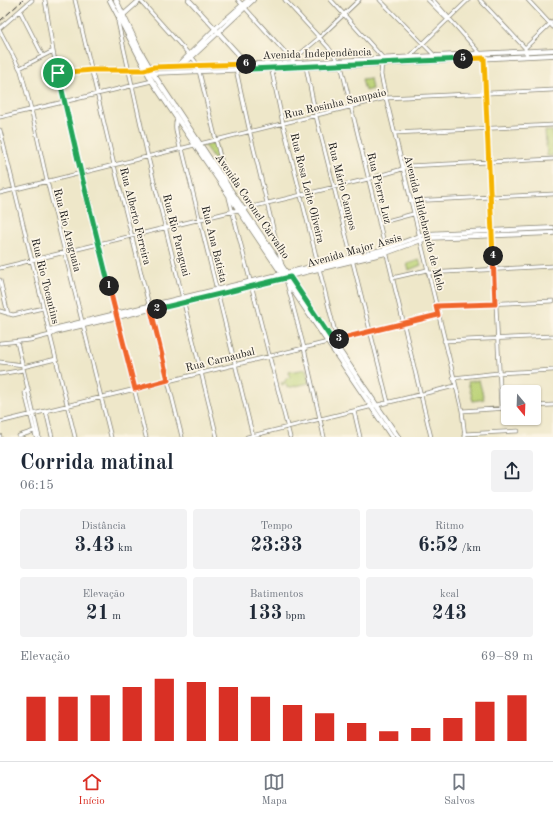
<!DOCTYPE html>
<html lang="pt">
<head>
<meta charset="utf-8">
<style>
	:root { --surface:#fff; --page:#f2f2f3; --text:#1f2937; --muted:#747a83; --line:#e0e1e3; --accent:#d93025 }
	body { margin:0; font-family:"Old Standard TT",serif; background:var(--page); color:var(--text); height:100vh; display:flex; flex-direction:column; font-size:15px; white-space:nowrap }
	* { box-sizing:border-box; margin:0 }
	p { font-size:13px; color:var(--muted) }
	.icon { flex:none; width:22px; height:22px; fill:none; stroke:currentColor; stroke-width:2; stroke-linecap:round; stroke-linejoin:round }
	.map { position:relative; height:437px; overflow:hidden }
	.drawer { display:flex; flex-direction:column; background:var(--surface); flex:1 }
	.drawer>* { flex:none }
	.needle { width:26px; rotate:161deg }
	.tools { position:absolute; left:501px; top:385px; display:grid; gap:8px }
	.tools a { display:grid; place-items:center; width:40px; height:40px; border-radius:4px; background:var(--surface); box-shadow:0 1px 3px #0004; font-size:20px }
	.pin { position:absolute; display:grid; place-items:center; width:34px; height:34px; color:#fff; margin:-17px; border:2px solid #fff; border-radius:50%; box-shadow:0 1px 4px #0007 }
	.km { position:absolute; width:20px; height:20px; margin:-10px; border-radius:50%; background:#222; color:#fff; font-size:11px; line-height:20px; text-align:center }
	.round { display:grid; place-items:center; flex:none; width:42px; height:42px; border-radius:4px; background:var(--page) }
	.head { display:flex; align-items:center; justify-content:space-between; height:68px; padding:0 20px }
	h1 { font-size:22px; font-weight:700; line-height:30px }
	.figures { display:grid; grid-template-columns:repeat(3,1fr); gap:6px; height:68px; padding:4px 20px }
	.figures div { display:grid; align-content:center; border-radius:4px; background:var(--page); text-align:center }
	.figures b { font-size:20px; font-weight:700 }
	.figures small { font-size:11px; font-weight:400 }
	.figures p { font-size:11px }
	.chart { height:112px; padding:8px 20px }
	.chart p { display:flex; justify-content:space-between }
	.chart svg { width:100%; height:72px; margin-top:4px; stroke:var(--accent); stroke-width:6 }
	.tab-bar { display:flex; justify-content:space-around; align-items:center; height:56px; border-top:1px solid var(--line); background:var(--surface); font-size:11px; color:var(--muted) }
	.tab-bar a { display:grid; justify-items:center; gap:2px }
	.tab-bar .selected { color:var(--accent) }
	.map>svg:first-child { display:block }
	.green { fill:#bad175; stroke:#6b7648 }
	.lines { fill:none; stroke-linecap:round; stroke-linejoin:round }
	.street-casing { stroke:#858272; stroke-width:4.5 }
	.secondary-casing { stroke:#858272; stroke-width:5.5 }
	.primary-casing { stroke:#858272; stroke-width:6 }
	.street { stroke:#fff; stroke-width:3 }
	.secondary { stroke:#fff; stroke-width:4 }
	.primary { stroke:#fff; stroke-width:4.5 }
	.rail { stroke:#1c1c1c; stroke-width:1; stroke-dasharray:6 3; stroke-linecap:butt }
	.split-1-casing { stroke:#fff; stroke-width:8 }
	.split-2-casing { stroke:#fff; stroke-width:8 }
	.split-3-casing { stroke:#fff; stroke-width:8 }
	.split-4-casing { stroke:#fff; stroke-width:8 }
	.split-5-casing { stroke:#fff; stroke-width:8 }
	.split-6-casing { stroke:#fff; stroke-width:8 }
	.split-7-casing { stroke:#fff; stroke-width:8 }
	.split-1 { stroke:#22a559; stroke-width:5 }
	.split-2 { stroke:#f0652b; stroke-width:5 }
	.split-3 { stroke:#22a559; stroke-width:5 }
	.split-4 { stroke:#f0652b; stroke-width:5 }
	.split-5 { stroke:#f5b400; stroke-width:5 }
	.split-6 { stroke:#22a559; stroke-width:5 }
	.split-7 { stroke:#f5b400; stroke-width:5 }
	.labels { text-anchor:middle; stroke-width:3.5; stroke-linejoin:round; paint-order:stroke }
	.street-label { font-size:11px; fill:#1c1c1c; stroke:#fcf5e5 }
</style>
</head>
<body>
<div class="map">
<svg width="553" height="437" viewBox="0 0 553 437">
	<rect width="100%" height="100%" fill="#fcf5e5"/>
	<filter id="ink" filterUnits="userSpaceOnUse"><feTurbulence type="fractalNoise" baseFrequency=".025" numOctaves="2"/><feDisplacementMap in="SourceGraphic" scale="8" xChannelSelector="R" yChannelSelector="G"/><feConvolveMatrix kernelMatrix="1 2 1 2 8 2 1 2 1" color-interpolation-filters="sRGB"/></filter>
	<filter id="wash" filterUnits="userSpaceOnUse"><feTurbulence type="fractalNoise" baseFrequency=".012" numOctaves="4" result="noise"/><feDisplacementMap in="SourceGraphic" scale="16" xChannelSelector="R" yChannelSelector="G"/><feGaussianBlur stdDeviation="0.9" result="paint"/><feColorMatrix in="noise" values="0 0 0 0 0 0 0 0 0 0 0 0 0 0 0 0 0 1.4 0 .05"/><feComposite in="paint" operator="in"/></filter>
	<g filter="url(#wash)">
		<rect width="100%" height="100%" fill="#eee7c9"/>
		<path class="green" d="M370,78L372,89L365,91L362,79Z
			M545,131H553V156H547Z
			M213,143H215L221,169L204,145Z
			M419,260L421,265L409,270L407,264Z
			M306,369L309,383L287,388L286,384L282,385L281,383L285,382L286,378L290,377L289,372Z
			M479,380L484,399L473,401L468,382Z"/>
	</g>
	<g filter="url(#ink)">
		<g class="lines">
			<g class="street-casing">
				<path id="street" d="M45,0L53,51L64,102L146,437
					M75,0L114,165L182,437
					M140,0L195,61L199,71L226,181
					M238,0L293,61
					M285,0L328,47L341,65L431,437
					M331,0L382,57L381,75L386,98L462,411L465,437
					M380,0L435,56
					M428,0L448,20
					M433,0L484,58L501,408
					M480,0L525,48L527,56
					M528,0L553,27
					M20,11L43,56
					M119,18L118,22L148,157L217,437
					M0,28L32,0
					M0,31L21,71L31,109L47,181L111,437
					M525,48L553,21
					M293,60L319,38L359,0
					M409,62L408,58L468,0
					M235,65L250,133L282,265
					M271,67L283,124L337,340
					M306,67L316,116L388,402
					M20,68L53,51
					M58,73L92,70H146
					M0,117L152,81
					M177,119C173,127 179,140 180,149
					M0,130L75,437
					M395,133L553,125
					M182,148L253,437
					M0,193L386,98L553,90
					M229,198L290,437
					M410,201L553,194
					M243,209L368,179L399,170L407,166L553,159
					M379,223L413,214
					M0,268L238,210
					M428,273L553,266
					M392,278L427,270
					M0,280L8,314
					M287,283L304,348L324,437
					M436,306L553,301
					M0,311L13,315L43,308
					M335,340L438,315
					M444,341L553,336
					M17,342L39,437
					M0,343L30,340L50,335
					M0,362L23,365
					M23,367L56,359
					M0,374L23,370
					M453,378L498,373L553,370
					M28,388L25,393L36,437
					M534,406L553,405
					M46,411L52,437
					M354,411L360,437
					M462,411L508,408
					M0,422L328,342
					M464,434L518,431
					M0,436V437
					M19,436L34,431
					M247,437L455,386"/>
			</g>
			<g class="secondary-casing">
				<path id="secondary" d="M189,0L248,65
					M121,17L140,0
					M177,67L215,29L248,0
					M181,67L253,0
					M148,69L154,67L295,63L553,50
					M153,73L381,64L553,55
					M49,330L385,249L425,234L553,228
					M50,335L55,332L352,261L386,253L427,238L553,233"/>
			</g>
			<g class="primary-casing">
				<path id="primary" d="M110,0L152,81L392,437
					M116,0L139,49L154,75L243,209L398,437"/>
			</g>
			<use href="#street" class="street"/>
			<use href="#secondary" class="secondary"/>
			<use href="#primary" class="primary"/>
			<path class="rail" d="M0,21L23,0"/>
		</g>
	</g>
	<g class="lines" filter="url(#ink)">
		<g class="split-1-casing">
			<path id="split-1" d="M58,73L81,173L109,286"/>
		</g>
		<g class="split-2-casing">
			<path id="split-2" d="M109,286L135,389L168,380L151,310L157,309"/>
		</g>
		<g class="split-3-casing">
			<path id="split-3" d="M157,309L290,277L333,341L339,339"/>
		</g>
		<g class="split-4-casing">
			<path id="split-4" d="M339,339L438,315L436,306L495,304L493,256"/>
		</g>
		<g class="split-5-casing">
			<path id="split-5" d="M463,59L484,58L493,256"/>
		</g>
		<g class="split-6-casing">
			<path id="split-6" d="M246,64L251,69L463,59"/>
		</g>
		<g class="split-7-casing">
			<path id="split-7" d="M58,73L92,70H144L154,67L246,64"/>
		</g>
		<use href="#split-1" class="split-1"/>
		<use href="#split-2" class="split-2"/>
		<use href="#split-3" class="split-3"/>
		<use href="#split-4" class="split-4"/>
		<use href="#split-5" class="split-5"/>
		<use href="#split-6" class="split-6"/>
		<use href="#split-7" class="split-7"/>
	</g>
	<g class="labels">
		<g class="street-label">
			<text transform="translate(317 53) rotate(-2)" y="4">Avenida Independência</text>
			<text transform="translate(335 103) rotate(-13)" y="4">Rua Rosinha Sampaio</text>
			<text transform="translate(343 186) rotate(76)" y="4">Rua Mário Campos</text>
			<text transform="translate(308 188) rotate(76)" y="4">Rua Rosa Leite Oliveira</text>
			<text transform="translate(380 188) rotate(76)" y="4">Rua Pierre Luz</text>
			<text transform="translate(253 206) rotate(56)" y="4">Avenida Coronel Carvalho</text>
			<text transform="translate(136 216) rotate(76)" y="4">Rua Alberto Ferreira</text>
			<text transform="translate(425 223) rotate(76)" y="4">Avenida Hildebrando de Melo</text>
			<text transform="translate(68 230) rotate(76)" y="4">Rua Rio Araguaia</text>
			<text transform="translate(177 235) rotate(76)" y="4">Rua Rio Paraguai</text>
			<text transform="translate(215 244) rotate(76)" y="4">Rua Ana Batista</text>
			<text transform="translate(354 250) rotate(-16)" y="4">Avenida Major Assis</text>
			<text transform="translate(46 281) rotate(76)" y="4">Rua Rio Tocantins</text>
			<text transform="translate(220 359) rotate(-14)" y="4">Rua Carnaubal</text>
		</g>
	</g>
</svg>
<div class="tools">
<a><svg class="needle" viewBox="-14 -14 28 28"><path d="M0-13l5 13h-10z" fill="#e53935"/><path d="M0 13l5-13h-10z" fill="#747a83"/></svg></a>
</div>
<div class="pin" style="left:58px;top:73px;background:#1e9e55"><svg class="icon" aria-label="arrive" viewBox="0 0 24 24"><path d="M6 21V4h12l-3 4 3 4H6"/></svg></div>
<b class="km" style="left:109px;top:286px">1</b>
<b class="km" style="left:157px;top:309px">2</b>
<b class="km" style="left:339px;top:339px">3</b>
<b class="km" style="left:493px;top:256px">4</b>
<b class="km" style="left:463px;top:59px">5</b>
<b class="km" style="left:246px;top:64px">6</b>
</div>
<section class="drawer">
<div class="head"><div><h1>Corrida matinal</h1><p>06:15</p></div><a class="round"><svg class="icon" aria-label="share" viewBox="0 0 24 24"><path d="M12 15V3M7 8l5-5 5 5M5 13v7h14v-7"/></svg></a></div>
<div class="figures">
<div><p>Distância</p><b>3.43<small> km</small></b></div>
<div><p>Tempo</p><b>23:33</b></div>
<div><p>Ritmo</p><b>6:52<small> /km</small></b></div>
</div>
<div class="figures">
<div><p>Elevação</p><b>21<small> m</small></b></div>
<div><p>Batimentos</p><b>133<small> bpm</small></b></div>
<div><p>kcal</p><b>243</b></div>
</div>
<div class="chart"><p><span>Elevação</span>69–89 m</p>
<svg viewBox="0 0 160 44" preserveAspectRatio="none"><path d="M5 44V17M15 44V17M25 44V16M35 44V11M45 44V6M55 44V8M65 44V11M75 44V17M85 44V22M95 44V27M105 44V33M115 44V38M125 44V36M135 44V30M145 44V20M155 44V16"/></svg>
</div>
</section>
<nav class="tab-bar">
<a class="selected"><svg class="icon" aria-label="home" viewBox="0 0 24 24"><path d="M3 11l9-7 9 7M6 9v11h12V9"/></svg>Início</a>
<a><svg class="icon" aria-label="map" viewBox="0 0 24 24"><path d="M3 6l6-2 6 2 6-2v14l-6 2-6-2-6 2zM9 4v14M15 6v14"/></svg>Mapa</a>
<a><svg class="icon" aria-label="saved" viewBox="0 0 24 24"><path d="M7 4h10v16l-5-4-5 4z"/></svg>Salvos</a>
</nav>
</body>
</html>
